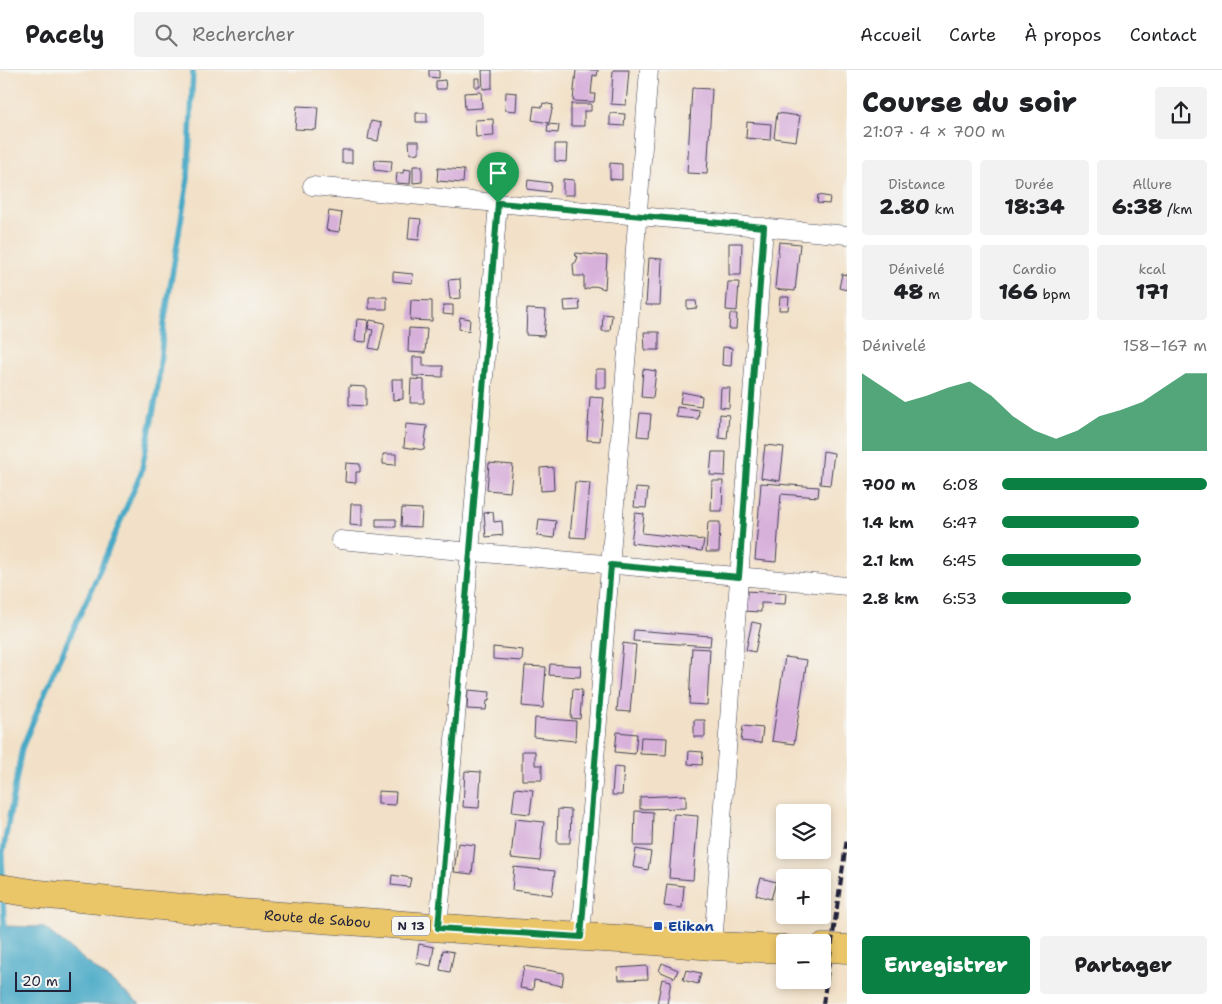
<!DOCTYPE html>
<html lang="fr">
<head>
<meta charset="utf-8">
<style>
	:root { --surface:#fff; --page:#f2f2f2; --text:#202124; --muted:#757577; --line:#e0e0e0; --accent:#0b8043 }
	body { margin:0; font-family:"Shantell Sans",sans-serif; background:var(--page); color:var(--text); height:100vh; display:flex; flex-direction:column; font-size:19px; white-space:nowrap }
	* { box-sizing:border-box; margin:0 }
	p { font-size:16px; color:var(--muted) }
	.icon { flex:none; width:28px; height:28px; fill:none; stroke:currentColor; stroke-width:2; stroke-linecap:round; stroke-linejoin:round }
	.map { position:relative; flex:1; overflow:hidden }
	.drawer { display:flex; flex-direction:column; background:var(--surface); width:375px }
	.drawer>* { flex:none }
	.controls { position:absolute; left:776px; top:734px; display:grid; gap:10px }
	.controls a { display:grid; place-items:center; width:55px; height:55px; border-radius:5px; background:var(--surface); box-shadow:0 2px 8px #0003; font-size:25px }
	.scale { position:absolute; left:15px; bottom:12px; width:56px; box-sizing:border-box; padding-left:5px; border:2px solid #22223b; border-top:0; font-size:14px; line-height:18px; white-space:nowrap; color:#22223b; -webkit-text-stroke:4px #f6f6f2; paint-order:stroke }
	.pin { position:absolute; display:grid; place-items:center; width:42px; height:42px; color:#fff; margin:-51px -21px; border-radius:50% 50% 50% 0; rotate:-45deg; box-shadow:0 0 5px #0007 }
	.pin .icon { rotate:45deg }
	.round { display:grid; place-items:center; flex:none; width:52px; height:52px; border-radius:5px; background:var(--page) }
	.headline { display:flex; align-items:center; justify-content:space-between; height:85px; padding:0 15px }
	h1 { font-size:28px; font-weight:800; line-height:38px }
	.figures { display:grid; grid-template-columns:repeat(3,1fr); gap:8px; height:85px; padding:5px 15px }
	.figures div { display:grid; align-content:center; border-radius:5px; background:var(--page); text-align:center }
	.figures b { font-size:21px; font-weight:800 }
	.figures small { font-size:14px; font-weight:400 }
	.figures p { font-size:14px }
	.chart { height:140px; padding:10px 15px }
	.chart p { display:flex; justify-content:space-between }
	.chart svg { width:100%; height:90px; margin-top:5px; fill:var(--accent); opacity:.7 }
	.action { display:flex; gap:10px; margin-top:auto; padding:10px 15px }
	.action a { flex:1; height:58px; border-radius:5px; background:var(--accent); color:#fff; font-size:20px; font-weight:800; line-height:58px; text-align:center }
	.action a+a { background:var(--page); color:var(--text) }
	ul { padding:0 15px; list-style:none; font-size:16px }
	li { display:grid; grid-template-columns:80px 60px 1fr; align-items:center; height:38px }
	li i { height:12px; border-radius:6px; background:var(--accent) }
	header { display:flex; align-items:center; gap:30px; box-sizing:border-box; height:70px; padding:0 25px; background:var(--surface); border-bottom:1px solid var(--line) }
	header strong { font-size:24px }
	nav { display:flex; gap:28px; margin-inline-start:auto; font-size:18px }
	.search { width:350px; height:45px; background:var(--page); display:flex; align-items:center; gap:12px; box-sizing:border-box; padding:0 18px; border-radius:5px; color:var(--muted); font-size:19px }
	main { display:flex; flex:1; min-height:0 }
	.map>svg:first-child { display:block }
	.water { fill:#47a9c6; stroke:#346680 }
	.lines { fill:none; stroke-linecap:round; stroke-linejoin:round }
	.stream { stroke:#47a9c6; stroke-width:5.5 }
	.building { fill:#d8b1db }
	.street-casing { stroke:#413f50; stroke-width:19 }
	.primary-casing { stroke:#413f50; stroke-width:29 }
	.street { stroke:#fff; stroke-width:18 }
	.primary { stroke:#ebc669; stroke-width:28 }
	.rail { stroke:#22223b; stroke-width:4; stroke-dasharray:8 4; stroke-linecap:butt }
	.route-casing { stroke:#fff; stroke-width:10 }
	.route { stroke:#0b8043; stroke-width:6 }
	.transit-dot { fill:#1a4fb4; stroke:#f6f6f2; stroke-width:2 }
	.labels { text-anchor:middle; stroke-width:4; stroke-linejoin:round; paint-order:stroke }
	.shield { fill:#f6f6f2; stroke:#626272; stroke-width:1 }
	.shield-label { font-size:12px; font-weight:bold; fill:#22223b }
	.street-label { font-size:14px; fill:#22223b; stroke:#f6f6f2 }
	.transit-label { font-size:14px; font-weight:bold; fill:#164399; stroke:#f6f6f2; text-anchor:start }
</style>
</head>
<body>
<header>
<strong>Pacely</strong>
<div class="search"><svg class="icon" aria-label="search" viewBox="0 0 24 24"><circle cx="10" cy="10" r="6"/><path d="M15 15l6 6"/></svg>Rechercher</div>
<nav><a>Accueil</a><a>Carte</a><a>À propos</a><a>Contact</a></nav>
</header>
<main>
<div class="map">
<svg width="847" height="934" viewBox="0 0 847 934">
	<rect width="100%" height="100%" fill="#f6f6f2"/>
	<filter id="ink" filterUnits="userSpaceOnUse"><feTurbulence type="fractalNoise" baseFrequency=".02" numOctaves="2"/><feDisplacementMap in="SourceGraphic" scale="10" xChannelSelector="R" yChannelSelector="G"/><feConvolveMatrix kernelMatrix="1 2 1 2 8 2 1 2 1" color-interpolation-filters="sRGB"/></filter>
	<filter id="wash" filterUnits="userSpaceOnUse"><feTurbulence type="fractalNoise" baseFrequency=".0096" numOctaves="4" result="noise"/><feDisplacementMap in="SourceGraphic" scale="20" xChannelSelector="R" yChannelSelector="G"/><feGaussianBlur stdDeviation="1.12" result="paint"/><feColorMatrix in="noise" values="0 0 0 0 0 0 0 0 0 0 0 0 0 0 0 0 0 1.4 0 .05"/><feComposite in="paint" operator="in"/></filter>
	<g filter="url(#wash)">
		<rect width="100%" height="100%" fill="#f2e1c8"/>
		<path class="water" d="M0,856L43,857L140,934H0Z"/>
		<g class="lines">
			<path class="stream" d="M3,812L2,787L22,678L54,601L89,525L141,403L157,324L164,254L188,108L193,0
				M3,826L4,856"/>
		</g>
		<g id="blocks">
			<path class="building" d="M429,0H439V8L429,7Z
				M482,0H492V18L483,19Z
				M576,0H598L597,6L593,5L591,24H595L594,32L573,31Z
				M613,0H629L626,35L611,34Z
				M475,8H480V17H475Z
				M445,10L446,19H436V11Z
				M692,18L712,19L707,104L687,103Z
				M481,22L482,38L465,39L464,23Z
				M506,22L517,23L516,41L505,40Z
				M543,33L553,35L549,53L532,50L534,36L542,37Z
				M571,34H591V41H584V56H571Z
				M297,36L318,37L316,60L295,59Z
				M416,43H427V52H416Z
				M610,43L625,44L624,56L610,55Z
				M777,43L800,46L796,71L774,68Z
				M493,49L494,66L476,67L475,50Z
				M371,51L381,53L378,71L368,69Z
				M747,52L771,54L770,70L746,68Z
				M548,54L559,55L558,63L547,62Z
				M409,71H419V83L410,84Z
				M555,74H567L566,92L555,91Z
				M342,80H352V93H342Z
				M375,90L392,91L391,102L374,100Z
				M610,93L622,94V110L610,109Z
				M413,96H422V112L413,113Z
				M438,98L464,100L463,113L437,111Z
				M404,99L411,100L410,114L396,113L397,103H403Z
				M563,109L574,110V125H563Z
				M528,110L551,113L550,122L527,119Z
				M818,125L830,127L829,134L817,133Z
				M329,141L342,143L339,162L326,160Z
				M410,148L421,149L419,170L408,169Z
				M779,172L800,174L795,221L775,219Z
				M729,173H742L741,205H729Z
				M576,183L607,186L605,219L595,216L584,220V206H574L573,194L576,192L578,187L575,186Z
				M649,188L662,189L660,235H646Z
				M393,202L413,204L412,213L393,211Z
				M842,204L847,205V220L839,218Z
				M460,209L461,228L450,229L448,210Z
				M728,212H739L737,241L726,240Z
				M369,227H387V239H369Z
				M780,227H789L788,240H779Z
				M411,230L432,231V251L410,250Z
				M579,230L580,240L565,241L564,231Z
				M687,231H696L697,238L687,239Z
				M444,235H453V245L443,244Z
				M527,239L546,240L544,266L526,265Z
				M603,244L612,245L610,261H602Z
				M730,244H737L736,259H729Z
				M460,247L470,249L469,261L459,259Z
				M357,249L368,250L366,272L355,271Z
				M370,250L385,253L379,280L369,278L373,260L368,259Z
				M409,258L427,259L425,283L408,282Z
				M644,262H659V280H645Z
				M723,277L732,278L731,296L722,295Z
				M413,287H423V296H443V307L413,306Z
				M596,299H606V318H596Z
				M643,299L656,301L653,328L641,327Z
				M392,309H403V329L393,330Z
				M411,309L424,310V333H410Z
				M349,316L366,317V336L349,335Z
				M721,318H730L729,338L720,337Z
				M682,322L702,326L701,336L680,333Z
				M590,327L604,328L600,371L587,370Z
				M677,337L699,340L698,349L676,347Z
				M640,343L651,344L649,367L637,366Z
				M720,344L729,345L727,369L719,368Z
				M406,354L427,356L424,380L404,377Z
				M765,375L784,377L780,411L761,408Z
				M823,381L834,383L830,415L820,414Z
				M712,382H726L725,406L710,405Z
				M383,384H396V395L383,394Z
				M346,393L360,394V402H356V413L345,412Z
				M489,393L513,395L510,422L487,420Z
				M553,397L554,420L541,421L540,398Z
				M712,411H723L722,441H711Z
				M575,412L590,413L585,468L570,467Z
				M761,413L819,417L818,427L781,424L776,492L755,490Z
				M636,418L648,419L646,438L634,437Z
				M351,434H362V456L350,455Z
				M402,438L422,439L421,457L401,456Z
				M493,442L494,452L502,451L503,465L486,467L484,443Z
				M635,443L644,444L642,463L704,470L702,481L631,473Z
				M376,449H396V457H376Z
				M539,449L556,451L554,468L537,466Z
				M708,452H720L719,482H706Z
				M744,521L786,523L785,534L761,533V542L743,541Z
				M752,552L761,554L755,582L746,580Z
				M634,560L711,566L710,576L633,571Z
				M623,573L636,575L630,642L617,641Z
				M493,577L523,580L522,591L493,589Z
				M692,578L710,579L707,635L689,634Z
				M785,587L807,590L794,674L772,671Z
				M550,594L581,596L580,607L549,605Z
				M525,596L546,597L543,638L522,636Z
				M573,619L582,620L580,649L571,648Z
				M468,620L490,622L489,631H487L486,640L467,639Z
				M535,648L576,651L575,671L534,667Z
				M694,650H705V667H694Z
				M743,656L763,658L761,673L741,671Z
				M617,662L637,664L635,684L615,682Z
				M641,667L667,668L666,685L640,684Z
				M522,681H535V695H542V710H522Z
				M689,681L703,682L702,695L688,694Z
				M614,697L624,698L622,725H612Z
				M465,701L481,702L479,738L463,737Z
				M515,718L533,720L530,744L512,742Z
				M378,721L396,722L395,735L378,734Z
				M686,725V738L640,739V727Z
				M558,739L571,740L570,773H557Z
				M635,741L653,742L652,776H634Z
				M674,744L698,746L693,810L669,808Z
				M515,749L544,752L540,791L511,788Z
				M458,773L475,775L472,804L454,802Z
				M636,779L651,782L648,800L633,797Z
				M514,797L555,801L552,825L512,820Z
				M392,805L411,808L409,817L391,815Z
				M761,808L776,812L771,829L756,825Z
				M667,814L684,816L682,838L664,836Z
				M419,874L434,877L431,896L416,893Z
				M443,880L454,882L450,902L440,900Z
				M662,893L678,900L675,908L659,901Z
				M524,896L564,903L562,916L534,910L533,920L520,918Z
				M647,896L648,909L619,910L618,898Z
				M686,900L701,903L698,914L683,910Z
				M662,909L671,911L667,934H657Z"/>
		</g>
	</g>
	<g filter="url(#ink)">
		<use href="#blocks" fill-opacity="0" stroke="#413f50" stroke-width="1"/>
		<g class="lines">
			<g class="street-casing">
				<path id="street" d="M312,116L847,165
					M340,470L847,516
					M438,858L470,482L498,133
					M581,867L649,0
					M713,876L764,157"/>
			</g>
			<g class="primary-casing">
				<g id="primary">
					<path id="s1" d="M0,818L39,824L212,841L514,863L654,871L713,876L785,879"/>
					<path d="M822,878H831L847,879"/>
				</g>
			</g>
			<use href="#street" class="street"/>
			<use href="#primary" class="primary"/>
			<path class="rail" d="M823,934L847,768"/>
		</g>
	</g>
	<g class="lines" filter="url(#ink)">
		<g class="route-casing">
			<path id="route" d="M498,133L764,157L739,507L611,495L581,867L438,858L470,482Z"/>
		</g>
		<use href="#route" class="route"/>
	</g>
	<rect class="transit-dot" x="653" y="851" width="10" height="10" rx="2.5"/>
	<g class="labels">
		<rect class="shield" x="392" y="846.5" width="38" height="19" rx="4"/>
		<g class="shield-label">
			<text x="411" y="860">N 13</text>
		</g>
		<g class="street-label">
			<text dy="5" stroke="none"><textPath href="#s1" startOffset="319">Route de Sabou</textPath></text>
		</g>
		<g class="transit-label">
			<text x="668" y="861">Elikan</text>
		</g>
	</g>
</svg>
<div class="controls">
<a><svg class="icon" aria-label="layers" viewBox="0 0 24 24"><path d="M12 4l9 5-9 5-9-5zM3 14l9 5 9-5"/></svg></a>
<a>+</a>
<a>−</a>
</div>
<div class="scale">20 m</div>
<div class="pin" style="left:498px;top:133px;background:#1e9e55"><svg class="icon" aria-label="arrive" viewBox="0 0 24 24"><path d="M6 21V4h12l-3 4 3 4H6"/></svg></div>
</div>
<section class="drawer">
<div class="headline"><div><h1>Course du soir</h1><p>21:07 · 4 × 700 m</p></div><a class="round"><svg class="icon" aria-label="share" viewBox="0 0 24 24"><path d="M12 15V3M7 8l5-5 5 5M5 13v7h14v-7"/></svg></a></div>
<div class="figures">
<div><p>Distance</p><b>2.80<small> km</small></b></div>
<div><p>Durée</p><b>18:34</b></div>
<div><p>Allure</p><b>6:38<small> /km</small></b></div>
</div>
<div class="figures">
<div><p>Dénivelé</p><b>48<small> m</small></b></div>
<div><p>Cardio</p><b>166<small> bpm</small></b></div>
<div><p>kcal</p><b>171</b></div>
</div>
<div class="chart"><p><span>Dénivelé</span>158–167 m</p>
<svg viewBox="0 0 160 44" preserveAspectRatio="none"><path d="M0 44V6L10 13L20 20L30 17L40 13L50 10L60 17L70 27L80 34L90 38L100 34L110 27L120 24L130 20L140 13L150 6L160 6V44z"/></svg>
</div>
<ul>
<li><b>700 m</b>6:08<i style="width:100%"></i></li>
<li><b>1.4 km</b>6:47<i style="width:67%"></i></li>
<li><b>2.1 km</b>6:45<i style="width:68%"></i></li>
<li><b>2.8 km</b>6:53<i style="width:63%"></i></li>
</ul>
<div class="action"><a>Enregistrer</a><a>Partager</a></div>
</section>
</main>
</body>
</html>
